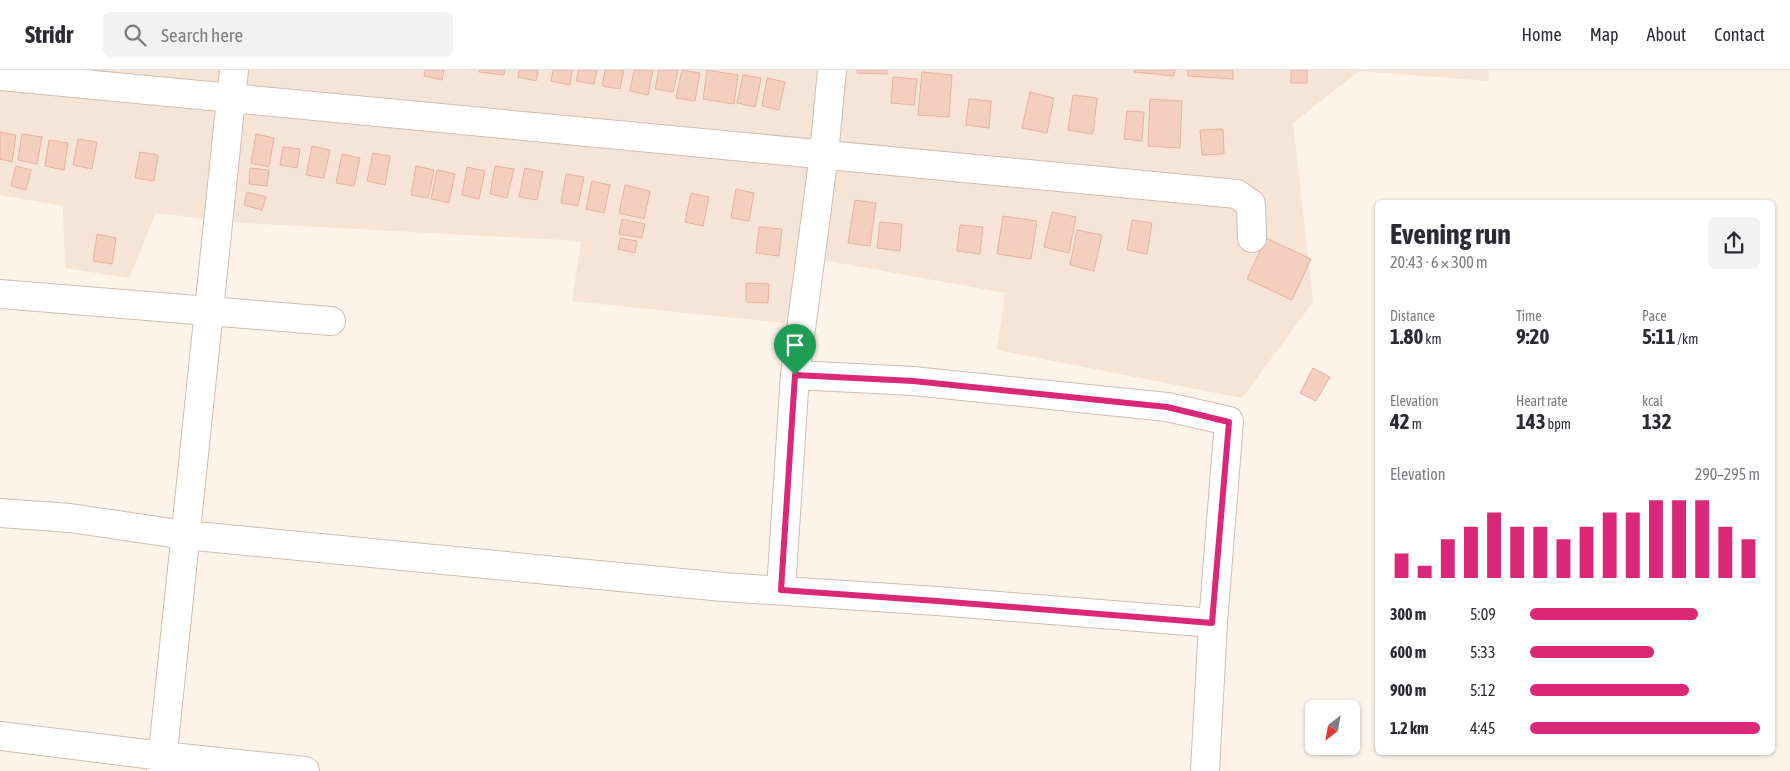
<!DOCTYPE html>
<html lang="en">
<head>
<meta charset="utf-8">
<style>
	:root { --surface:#fff; --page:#f2f2f3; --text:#2b2b33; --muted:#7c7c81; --line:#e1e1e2; --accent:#db2777 }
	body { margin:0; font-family:"Asap Condensed",sans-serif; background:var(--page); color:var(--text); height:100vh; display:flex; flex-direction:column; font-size:19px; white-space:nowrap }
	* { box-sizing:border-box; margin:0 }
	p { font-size:16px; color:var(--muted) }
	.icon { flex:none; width:28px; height:28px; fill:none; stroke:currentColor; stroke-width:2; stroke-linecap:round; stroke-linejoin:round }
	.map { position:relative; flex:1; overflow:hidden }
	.details { position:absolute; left:1375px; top:130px; width:400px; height:555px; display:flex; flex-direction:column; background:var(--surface); border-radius:8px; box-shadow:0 1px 4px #0004 }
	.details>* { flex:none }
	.needle { width:32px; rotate:211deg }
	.controls { position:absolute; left:1305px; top:630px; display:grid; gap:10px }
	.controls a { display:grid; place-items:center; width:55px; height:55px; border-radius:8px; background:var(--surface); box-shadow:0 1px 4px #0004; font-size:25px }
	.pin { position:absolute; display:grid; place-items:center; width:42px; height:42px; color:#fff; margin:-51px -21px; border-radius:50% 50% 50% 0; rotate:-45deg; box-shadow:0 0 5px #0007 }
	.pin .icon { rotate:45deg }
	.round { display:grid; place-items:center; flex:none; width:52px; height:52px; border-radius:8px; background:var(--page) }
	.overview { display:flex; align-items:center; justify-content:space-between; height:85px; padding:0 15px }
	h1 { font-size:28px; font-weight:700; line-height:38px }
	.metrics { display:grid; grid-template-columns:repeat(3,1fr); gap:8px; height:85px; padding:5px 15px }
	.metrics div { display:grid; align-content:center }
	.metrics b { font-size:21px; font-weight:700 }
	.metrics small { font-size:14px; font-weight:400 }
	.metrics p { font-size:14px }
	.chart { height:140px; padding:10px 15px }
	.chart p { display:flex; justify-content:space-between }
	.chart svg { width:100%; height:90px; margin-top:5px; stroke:var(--accent); stroke-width:6 }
	ul { padding:0 15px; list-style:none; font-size:16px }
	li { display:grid; grid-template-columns:80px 60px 1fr; align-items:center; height:38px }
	li i { height:12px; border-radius:6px; background:var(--accent) }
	header { display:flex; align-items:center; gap:30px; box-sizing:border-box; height:70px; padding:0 25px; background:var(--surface); border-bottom:1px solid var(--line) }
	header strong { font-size:24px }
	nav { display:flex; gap:28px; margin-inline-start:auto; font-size:18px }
	.search { width:350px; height:45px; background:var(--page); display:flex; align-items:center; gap:12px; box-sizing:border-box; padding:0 18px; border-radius:8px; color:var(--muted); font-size:19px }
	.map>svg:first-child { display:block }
	.residential { fill:#f6e4d7 }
	.building { fill:#f4cebf; stroke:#e8b29f }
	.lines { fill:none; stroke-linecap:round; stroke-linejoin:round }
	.minor-casing { stroke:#d3bcb0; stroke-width:30 }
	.minor { stroke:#fff; stroke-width:28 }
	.route-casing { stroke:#fff; stroke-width:10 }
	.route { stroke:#db2777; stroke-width:6 }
</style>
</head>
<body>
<header>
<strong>Stridr</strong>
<div class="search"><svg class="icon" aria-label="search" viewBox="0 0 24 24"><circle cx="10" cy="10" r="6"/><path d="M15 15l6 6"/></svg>Search here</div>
<nav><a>Home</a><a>Map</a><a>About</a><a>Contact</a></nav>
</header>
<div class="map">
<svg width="1790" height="701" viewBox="0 0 1790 701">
	<rect width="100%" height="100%" fill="#fdf3e9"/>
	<path class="residential" d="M0,0H1489L1488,11L1359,1L1293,53L1313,232L1242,328L997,280L1005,223L811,188L784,253L572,231L581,171L244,153L156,143L129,208L65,198L63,136L0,125Z"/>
	<path class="building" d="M425,0H444L442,10L424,6Z
		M479,0H505L504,5L479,2Z
		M519,0H538L536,11L518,7Z
		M553,0H572L570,15L551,11Z
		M579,0H597L594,14L576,11Z
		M605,0H624L620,19L602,16Z
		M634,0H653L648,25L630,21Z
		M659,0H678L673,22L655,19Z
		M682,0L700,3L695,31L676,28Z
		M707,0L738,5L734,34L703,29Z
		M857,0H887V4L857,3Z
		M1135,0H1175L1174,6L1134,2Z
		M1188,0H1233V9L1188,6Z
		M1291,0H1307V13H1291Z
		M922,2L952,5L949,47L918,45Z
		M743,5L761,8L755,37L737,33Z
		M893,7L917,9L914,35L891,33Z
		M767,8L785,12L779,40L762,36Z
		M1030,22L1054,28L1047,63L1022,58Z
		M1073,25L1097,28L1093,64L1068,60Z
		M969,29L991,31L989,58L966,55Z
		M1150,29L1182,31L1180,78L1148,76Z
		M1127,41L1144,42L1142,71L1124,69Z
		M1223,59L1224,84L1202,85L1200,60Z
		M0,62L16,65L12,92L0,89Z
		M22,64L42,67L37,94L18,90Z
		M256,64L274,68L269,97L251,93Z
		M78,69L97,72L92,99L73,95Z
		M49,70L68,73L64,100L45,96Z
		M312,76L330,80L324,108L306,105Z
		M283,77L300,79L297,98L280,95Z
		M140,82L158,85L154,111L135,108Z
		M373,83L390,86L385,115L367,111Z
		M342,84L360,88L354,116L336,113Z
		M16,96L31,100L26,120L11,116Z
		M416,96L434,100L428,128L411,125Z
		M495,96L514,99L507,128L490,124Z
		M467,97L485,101L479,129L462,125Z
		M250,98L269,100L267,116L249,114Z
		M525,98L543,102L537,130L519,127Z
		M437,100L455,104L449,133L431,129Z
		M566,104L584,107L578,136L561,133Z
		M592,111L610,115L604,143L586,139Z
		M625,115L650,121L644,149L619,143Z
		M736,119L754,123L749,151L731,148Z
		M247,122L266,127L262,140L244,135Z
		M691,123L709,127L703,156L685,152Z
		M855,130L876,133L870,176L848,173Z
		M1052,142L1076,147L1069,183L1044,177Z
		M1003,146L1037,151L1031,189L997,184Z
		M622,149L645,154L642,168L619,164Z
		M1132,150L1152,153L1147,184L1127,180Z
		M880,152L902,154L900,181L877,178Z
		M960,155L983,157L980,184L957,181Z
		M759,157L782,159L779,186L756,183Z
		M1077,160L1102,165L1094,201L1070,195Z
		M97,164L116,168L112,194L93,191Z
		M620,168L637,171L635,183L618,179Z
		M1266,168L1311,189L1292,230L1247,209Z
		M746,213L769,214L768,233L746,232Z
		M1313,298L1330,307L1316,331L1300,323Z"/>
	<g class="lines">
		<g class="minor-casing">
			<path id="minor" d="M0,6L1237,124L1251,134L1252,168
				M0,224L331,251
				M0,443L70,448L185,465L723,517L937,531L1213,553L1229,351L1167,337L913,311L795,305L824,84L832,0
				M781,520L795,305
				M0,666L162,686L305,701
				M161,701L234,0
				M1205,701L1213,553"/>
		</g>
		<use href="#minor" class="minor"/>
	</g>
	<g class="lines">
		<g class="route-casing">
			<path id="route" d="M795,305L913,311L1167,337L1229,352L1212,553L937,531L781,520Z"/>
		</g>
		<use href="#route" class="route"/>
	</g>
</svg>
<div class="controls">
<a><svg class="needle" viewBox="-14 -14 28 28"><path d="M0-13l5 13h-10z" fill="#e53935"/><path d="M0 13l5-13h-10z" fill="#7c7c81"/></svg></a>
</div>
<div class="pin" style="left:795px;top:305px;background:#1e9e55"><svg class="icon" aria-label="arrive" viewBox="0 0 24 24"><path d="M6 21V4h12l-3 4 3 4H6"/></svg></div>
<section class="details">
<div class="overview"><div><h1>Evening run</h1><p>20:43 · 6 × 300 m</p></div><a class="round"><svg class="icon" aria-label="share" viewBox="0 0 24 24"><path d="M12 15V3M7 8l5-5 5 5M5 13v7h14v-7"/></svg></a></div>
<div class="metrics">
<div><p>Distance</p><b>1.80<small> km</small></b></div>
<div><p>Time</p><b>9:20</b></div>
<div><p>Pace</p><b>5:11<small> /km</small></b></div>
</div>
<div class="metrics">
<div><p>Elevation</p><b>42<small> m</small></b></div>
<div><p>Heart rate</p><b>143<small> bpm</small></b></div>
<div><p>kcal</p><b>132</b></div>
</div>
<div class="chart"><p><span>Elevation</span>290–295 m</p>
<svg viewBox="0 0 160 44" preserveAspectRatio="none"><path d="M5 44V32M15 44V38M25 44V25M35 44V19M45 44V12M55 44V19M65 44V19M75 44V25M85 44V19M95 44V12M105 44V12M115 44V6M125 44V6M135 44V6M145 44V19M155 44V25"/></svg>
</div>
<ul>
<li><b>300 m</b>5:09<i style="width:73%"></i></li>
<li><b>600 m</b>5:33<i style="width:54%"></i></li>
<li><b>900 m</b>5:12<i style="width:69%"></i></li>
<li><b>1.2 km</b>4:45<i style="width:100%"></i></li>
</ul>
</section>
</div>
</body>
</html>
